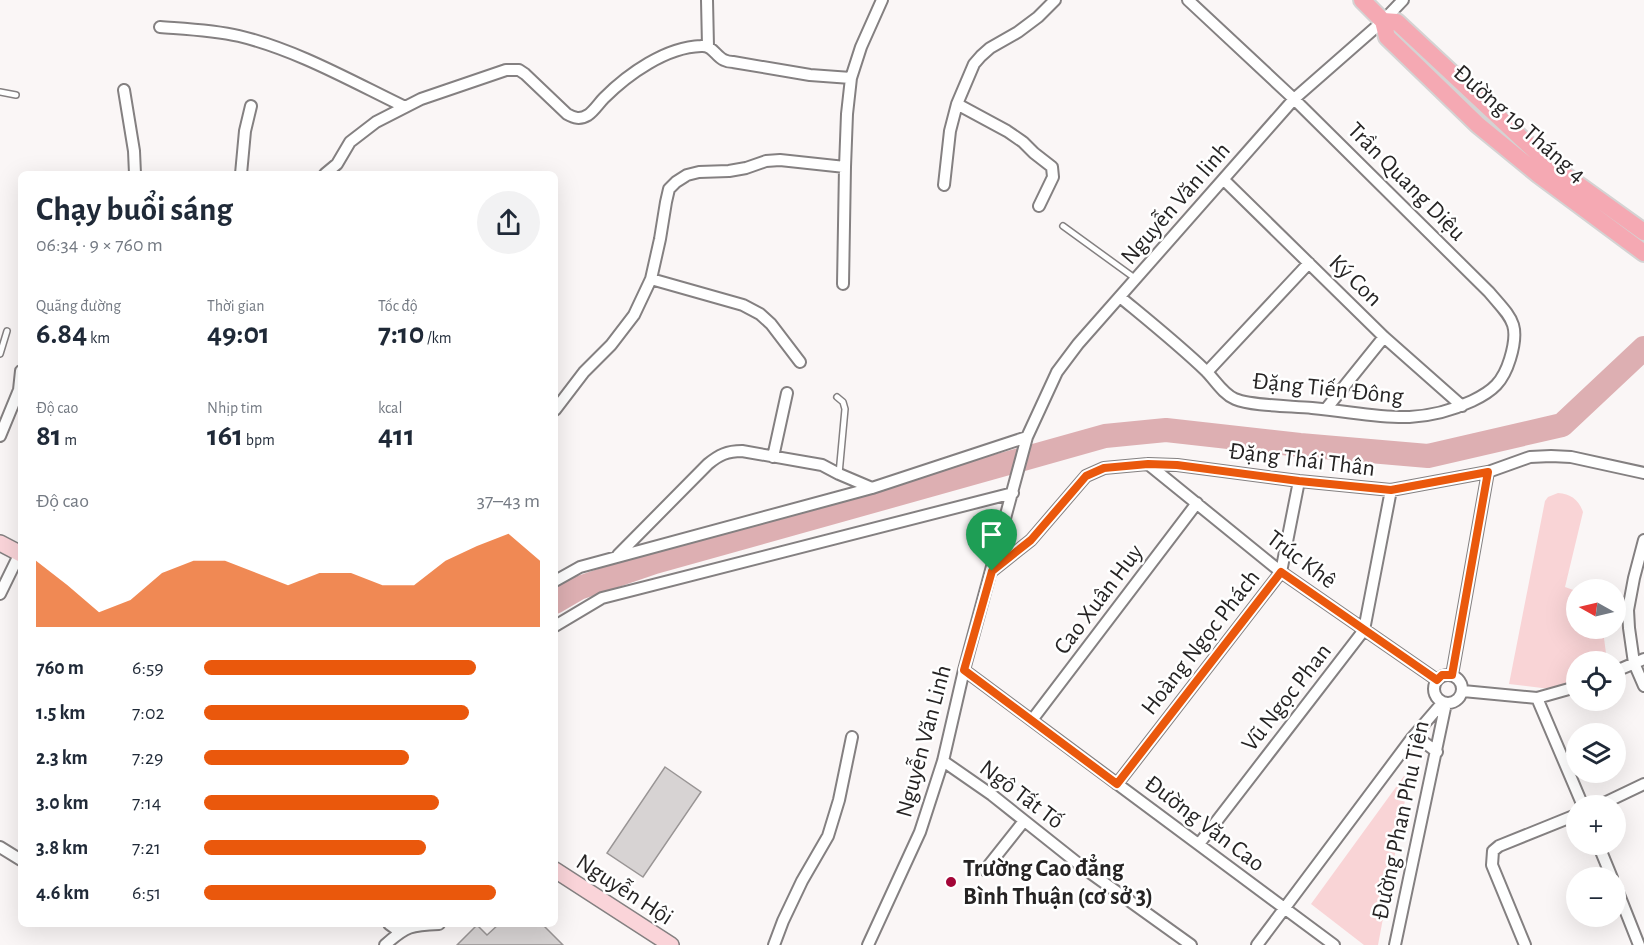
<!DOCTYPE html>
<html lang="vi">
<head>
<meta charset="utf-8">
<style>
	:root { --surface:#fff; --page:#f2f2f3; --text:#1f2937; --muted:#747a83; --accent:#ea580c }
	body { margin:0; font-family:"Alegreya Sans",sans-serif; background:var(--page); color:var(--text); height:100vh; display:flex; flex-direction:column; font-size:22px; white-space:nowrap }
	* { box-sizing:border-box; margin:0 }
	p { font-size:20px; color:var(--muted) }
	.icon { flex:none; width:33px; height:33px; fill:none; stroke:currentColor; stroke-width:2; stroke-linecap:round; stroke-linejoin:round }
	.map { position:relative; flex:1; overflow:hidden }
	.sheet { position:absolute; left:18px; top:171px; width:540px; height:756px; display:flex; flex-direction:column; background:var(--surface); border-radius:9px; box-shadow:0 6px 24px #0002 }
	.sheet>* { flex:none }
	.needle { width:39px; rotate:278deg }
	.fabs { position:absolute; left:1566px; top:579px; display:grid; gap:12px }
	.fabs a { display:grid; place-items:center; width:60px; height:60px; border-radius:50%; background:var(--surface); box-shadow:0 6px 24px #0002; font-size:30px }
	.pin { position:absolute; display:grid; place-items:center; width:51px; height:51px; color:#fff; margin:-62px -26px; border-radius:50% 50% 50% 0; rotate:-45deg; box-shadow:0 0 6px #0007 }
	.pin .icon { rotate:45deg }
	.round { display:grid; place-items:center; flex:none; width:63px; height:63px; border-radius:32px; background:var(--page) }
	.head { display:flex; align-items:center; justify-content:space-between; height:102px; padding:0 18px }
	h1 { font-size:33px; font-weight:700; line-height:45px }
	.metrics { display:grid; grid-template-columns:repeat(3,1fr); gap:9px; height:102px; padding:6px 18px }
	.metrics div { display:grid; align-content:center }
	.metrics b { font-size:30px; font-weight:700 }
	.metrics small { font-size:16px; font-weight:400 }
	.metrics p { font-size:16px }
	.chart { height:168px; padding:12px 18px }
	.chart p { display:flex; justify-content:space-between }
	.chart svg { width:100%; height:108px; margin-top:6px; fill:var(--accent); opacity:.7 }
	ul { padding:0 18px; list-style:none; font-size:20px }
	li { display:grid; grid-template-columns:96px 72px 1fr; align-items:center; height:45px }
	li i { height:15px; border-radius:8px; background:var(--accent) }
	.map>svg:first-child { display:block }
	.green { fill:#f9d4d6 }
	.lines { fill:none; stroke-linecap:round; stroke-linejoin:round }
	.river { stroke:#ddafb2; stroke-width:24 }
	.building { fill:#d7d3d3; stroke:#999595; stroke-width:1.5 }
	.lane-casing { stroke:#848081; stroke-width:8 }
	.street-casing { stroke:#848081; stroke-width:14 }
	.secondary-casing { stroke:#848081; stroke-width:18 }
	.primary-casing { stroke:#d4d3d3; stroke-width:20 }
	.lane { stroke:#fff; stroke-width:5 }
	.street { stroke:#fff; stroke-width:10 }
	.secondary { stroke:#fad4d9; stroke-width:15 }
	.primary { stroke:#f5a9b3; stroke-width:16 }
	.route-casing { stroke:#fff; stroke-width:12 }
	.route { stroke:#ea580c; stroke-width:8 }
	.poi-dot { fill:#a30537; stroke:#fff; stroke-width:2 }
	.labels { text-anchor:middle; stroke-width:5; stroke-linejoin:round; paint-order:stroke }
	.street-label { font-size:24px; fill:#262424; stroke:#fff }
	.poi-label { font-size:24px; font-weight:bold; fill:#262424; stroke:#fff; text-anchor:start }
</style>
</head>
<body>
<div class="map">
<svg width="1644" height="945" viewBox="0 0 1644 945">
	<rect width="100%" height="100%" fill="#faf6f6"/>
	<path class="green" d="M1558,493C1571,494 1579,500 1583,512L1565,587L1576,591V628L1604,629V638L1607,661L1576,662V679L1550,689L1509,684L1545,501L1548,497Z
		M1404,776L1409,779L1378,945H1364L1311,904Z"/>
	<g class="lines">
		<path class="river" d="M555,602L579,588L655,562L1105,436L1166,430L1300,445L1428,456L1562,425L1644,348"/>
	</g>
	<path class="building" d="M665,767L701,792L643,877L607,853Z
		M499,924H542L563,945H457L477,925L487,935Z"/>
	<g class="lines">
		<g class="lane-casing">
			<path id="lane" d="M0,92L16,95
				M1063,226L1136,279
				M0,354L7,331
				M837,397L843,402L845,409L839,474"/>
		</g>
		<g class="street-casing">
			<path id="street" d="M707,0L708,46
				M160,27C186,29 213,30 239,36C297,50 351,81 405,107
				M124,90L134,151L135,174
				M957,104L1007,131L1023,142L1034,153L1052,167L1053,177L1039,206
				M241,174L245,131L251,106
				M325,174L337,164L350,142L376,122L421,99L506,70H519L525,74L567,114C574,118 580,120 588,115C594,111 599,103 604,98C628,74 666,47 701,46C713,45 715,56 724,60C726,61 731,62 733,62L810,75L851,78
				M1224,180L1384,337L1462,406
				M944,185L950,131L957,104L974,64L981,56L990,48L1018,32L1038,17L1055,0
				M651,279L743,305L760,314L771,324L800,362
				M843,284L845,167L847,114L851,78L861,47L882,0
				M1120,297C1149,321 1179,345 1206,371C1215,380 1223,394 1235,399C1251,406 1292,406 1312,408C1372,413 1413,429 1472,401C1493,391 1503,382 1510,359C1521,323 1511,318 1489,292L1294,99L1188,0
				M1207,372L1309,263
				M1326,409L1384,337
				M555,410L584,372L611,345L634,315L651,279L660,239L666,202L669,189L676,182L687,175L699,172L729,171L746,168L766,161L780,160L845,167
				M0,436L19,390L21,371
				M773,457L787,393
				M1148,464L1281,572L1437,680
				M1644,540L1634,578L1628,610L1629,628L1634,663L1644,686
				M618,555L708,464C719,455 727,451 742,451L822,465L839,474L872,488
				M992,571L1031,540L1086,476L1104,468L1148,464L1177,465L1299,481L1391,490L1488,472L1530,457L1551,456L1571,457L1644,473
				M555,581L580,567L872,488L1027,437
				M0,594L20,553
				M555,626L602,598L1013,493
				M964,670L1334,945
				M1616,671L1644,659
				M1434 689a14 14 0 1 1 28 0a14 14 0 1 1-28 0Z
				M1452,675L1488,472
				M1463,691L1537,698L1576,687
				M1537,698L1583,806
				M1032,720L1197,503
				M1412,738L1425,743L1437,752
				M943,761L992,795L1085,869L1191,945
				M1117,784L1281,572L1299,481
				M1598,806L1644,784
				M1199,844L1364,630L1391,490
				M1598,844L1612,878
				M0,847L21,860
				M985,870L1024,821
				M1616,887L1639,945
				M389,924L400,932
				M385,945C406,926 411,925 439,924
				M774,945L783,921L802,881L828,836L839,800L852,737
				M868,945L920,832L943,761L964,670L1027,437L1057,372L1078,344L1294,99L1383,21L1403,0
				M1257,945L1412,738L1443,702
				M1395,945L1446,703
				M1525,945L1492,865L1493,851L1499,846L1576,815"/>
		</g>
		<g class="secondary-casing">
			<path id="secondary" d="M0,543L21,554
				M555,870L671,945"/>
		</g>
		<g class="primary-casing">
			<path id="primary" d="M1362,0L1383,21L1387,37L1478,125L1539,175L1644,253
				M1383,21L1397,22L1548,163L1644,232"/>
		</g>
		<use href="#lane" class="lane"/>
		<use href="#street" class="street"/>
		<use href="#secondary" class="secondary"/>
		<use href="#primary" class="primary"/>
	</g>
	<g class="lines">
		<g class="route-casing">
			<path id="route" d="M1148,464L1177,465L1299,481L1391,490L1488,472L1452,675H1442L1437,680L1281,572L1117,784L964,670L992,571L1031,540L1086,476L1104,468Z"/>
		</g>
		<use href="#route" class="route"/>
	</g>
	<circle class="poi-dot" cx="951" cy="882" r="6"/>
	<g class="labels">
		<g class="street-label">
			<text transform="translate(1520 123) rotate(41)" y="8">Đường 19 Tháng 4</text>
			<text transform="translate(1407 181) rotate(45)" y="8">Trần Quang Diệu</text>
			<text transform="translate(1175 203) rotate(-49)" y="8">Nguyễn Văn linh</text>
			<text transform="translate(1356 280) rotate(44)" y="8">Ký Con</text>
			<text transform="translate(1328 388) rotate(6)" y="8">Đặng Tiến Đông</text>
			<text transform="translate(1302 459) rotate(7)" y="8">Đặng Thái Thân</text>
			<text transform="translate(1302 559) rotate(37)" y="8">Trúc Khê</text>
			<text transform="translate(1098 599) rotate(-53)" y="8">Cao Xuân Huy</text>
			<text transform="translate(1200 642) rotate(-52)" y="8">Hoàng Ngọc Phách</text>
			<text transform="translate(1286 697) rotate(-52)" y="8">Vũ Ngọc Phan</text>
			<text transform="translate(923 741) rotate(-75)" y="8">Nguyễn Văn Linh</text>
			<text transform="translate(1022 794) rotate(37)" y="8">Ngô Tất Tố</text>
			<text transform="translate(1400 820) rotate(-78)" y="8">Đường Phan Phu Tiên</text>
			<text transform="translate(1205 823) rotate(37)" y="8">Đường Văn Cao</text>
			<text transform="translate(625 889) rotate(33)" y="8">Nguyễn Hội</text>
		</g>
		<g class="poi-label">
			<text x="963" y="876">Trường Cao đẳng<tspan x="963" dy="28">Bình Thuận (cơ sở 3)</tspan></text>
		</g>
	</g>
</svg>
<div class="fabs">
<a><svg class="needle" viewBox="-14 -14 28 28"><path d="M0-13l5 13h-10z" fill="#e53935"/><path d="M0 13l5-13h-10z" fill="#747a83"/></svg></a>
<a><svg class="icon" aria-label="locate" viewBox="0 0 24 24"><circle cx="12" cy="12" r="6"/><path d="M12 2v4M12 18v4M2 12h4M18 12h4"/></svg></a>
<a><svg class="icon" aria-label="layers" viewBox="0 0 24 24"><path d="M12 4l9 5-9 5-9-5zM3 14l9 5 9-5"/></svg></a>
<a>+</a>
<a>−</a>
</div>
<div class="pin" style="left:992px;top:571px;background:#1e9e55"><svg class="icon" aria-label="arrive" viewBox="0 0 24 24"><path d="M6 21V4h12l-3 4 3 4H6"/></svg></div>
<section class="sheet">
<div class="head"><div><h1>Chạy buổi sáng</h1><p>06:34 · 9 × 760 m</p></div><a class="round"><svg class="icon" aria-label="share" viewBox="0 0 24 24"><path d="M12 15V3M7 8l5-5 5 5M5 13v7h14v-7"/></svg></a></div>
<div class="metrics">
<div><p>Quãng đường</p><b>6.84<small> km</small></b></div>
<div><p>Thời gian</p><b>49:01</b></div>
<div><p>Tốc độ</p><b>7:10<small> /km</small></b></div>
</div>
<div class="metrics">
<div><p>Độ cao</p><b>81<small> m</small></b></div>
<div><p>Nhịp tim</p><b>161<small> bpm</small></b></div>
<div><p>kcal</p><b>411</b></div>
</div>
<div class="chart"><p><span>Độ cao</span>37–43 m</p>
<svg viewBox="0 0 160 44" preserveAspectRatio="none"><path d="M0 44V17L10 27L20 38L30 33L40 22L50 17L60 17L70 22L80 27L90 22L100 22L110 27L120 27L130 17L140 11L150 6L160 17V44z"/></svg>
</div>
<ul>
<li><b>760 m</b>6:59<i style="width:81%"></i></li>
<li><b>1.5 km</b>7:02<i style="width:79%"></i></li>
<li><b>2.3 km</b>7:29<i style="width:61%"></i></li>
<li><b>3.0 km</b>7:14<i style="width:70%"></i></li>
<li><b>3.8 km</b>7:21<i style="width:66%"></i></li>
<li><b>4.6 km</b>6:51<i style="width:87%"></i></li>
</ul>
</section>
</div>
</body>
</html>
